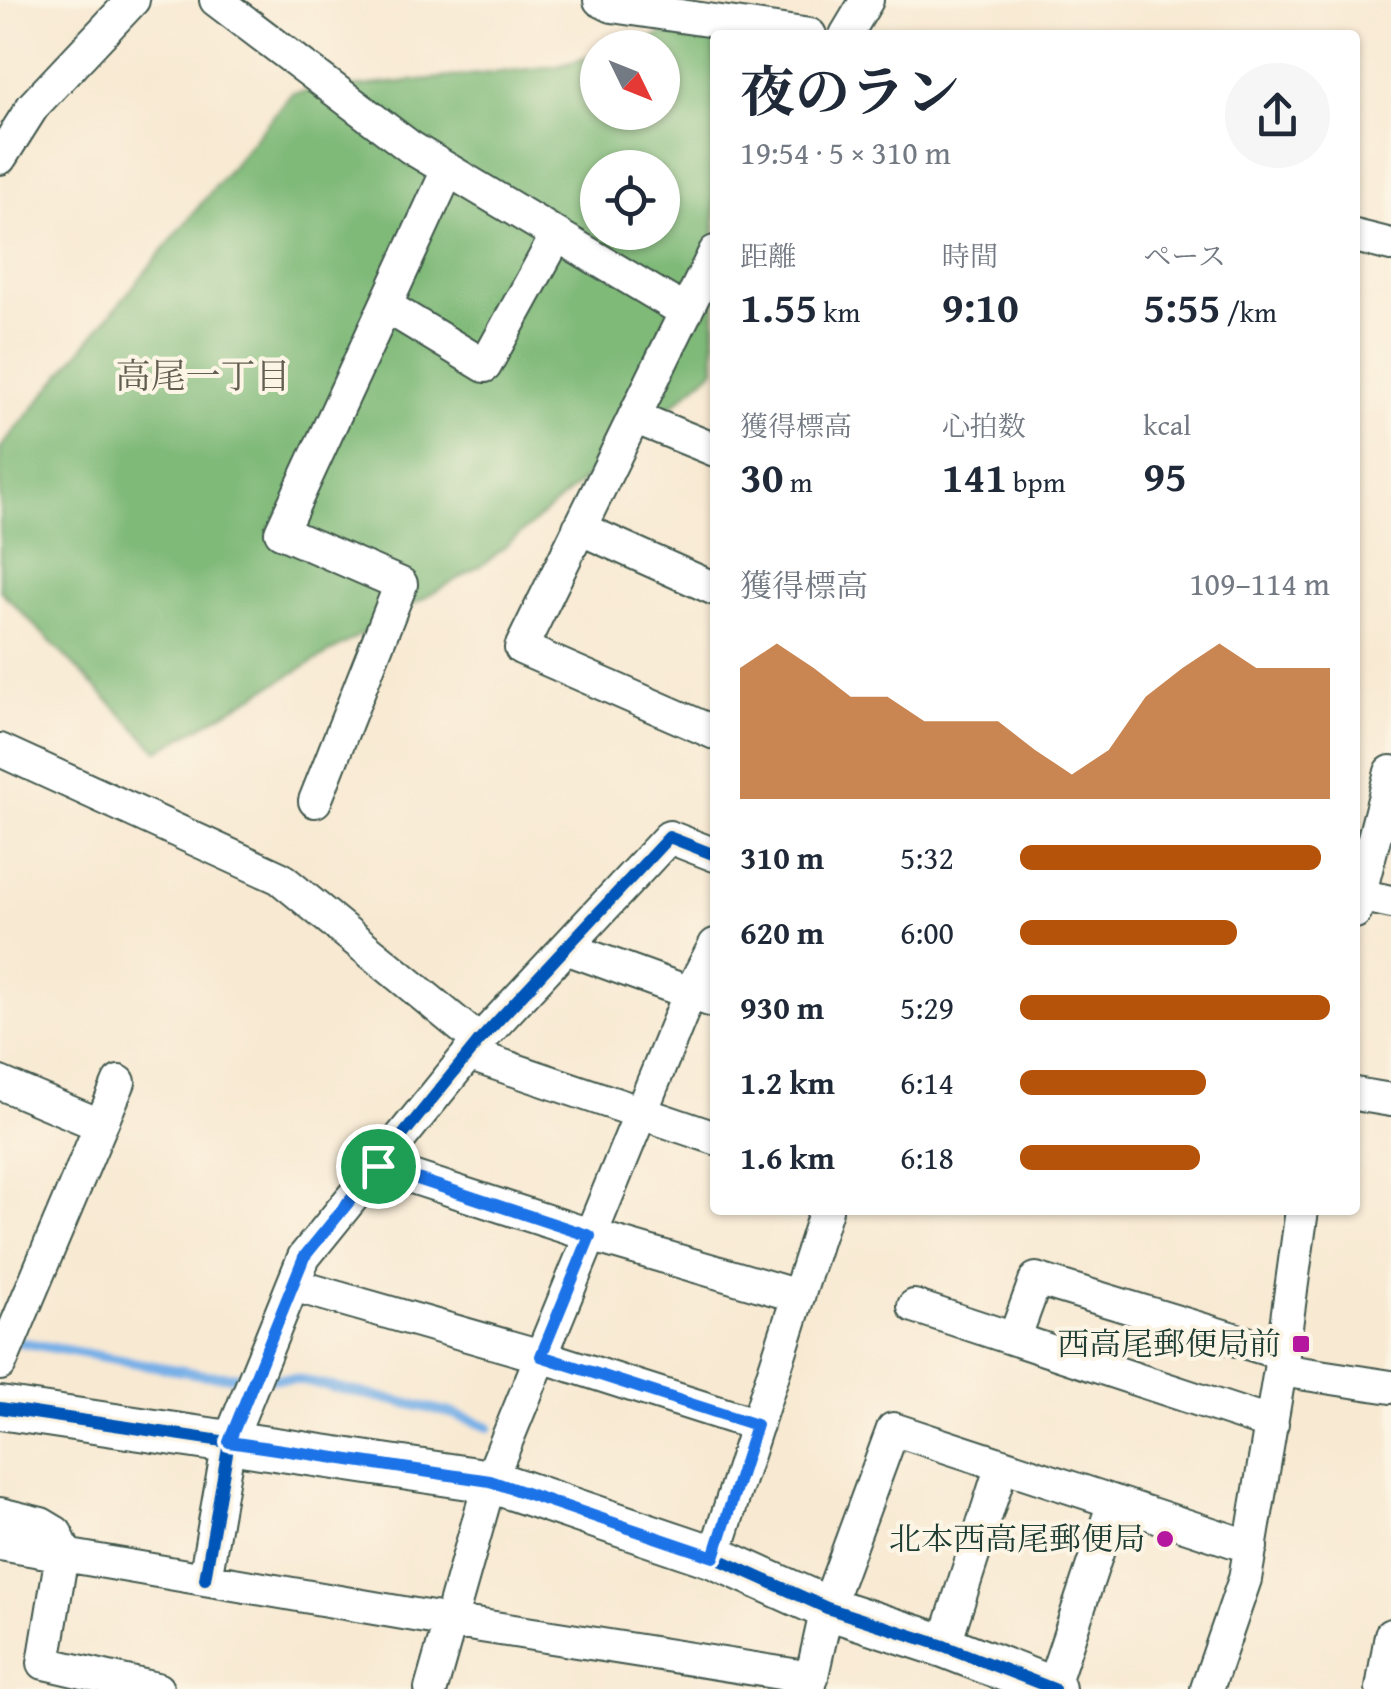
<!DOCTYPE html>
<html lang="ja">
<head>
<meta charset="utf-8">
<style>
	:root { --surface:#fff; --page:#f6f6f7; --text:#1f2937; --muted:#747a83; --accent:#b45309 }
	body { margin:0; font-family:"Gentium Book Plus","Noto Serif JP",serif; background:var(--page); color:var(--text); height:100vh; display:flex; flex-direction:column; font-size:38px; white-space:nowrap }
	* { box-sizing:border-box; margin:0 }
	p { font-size:32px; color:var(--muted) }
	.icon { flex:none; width:55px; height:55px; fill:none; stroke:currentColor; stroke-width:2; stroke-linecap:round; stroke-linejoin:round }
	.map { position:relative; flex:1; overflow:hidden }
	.side { position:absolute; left:710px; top:30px; width:650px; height:1185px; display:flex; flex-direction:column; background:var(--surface); border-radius:10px; box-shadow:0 2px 8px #0004 }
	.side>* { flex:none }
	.needle { width:65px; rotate:133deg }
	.tools { position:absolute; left:580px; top:30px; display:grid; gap:20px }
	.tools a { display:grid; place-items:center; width:100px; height:100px; border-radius:50%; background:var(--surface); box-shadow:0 2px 8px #0004; font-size:50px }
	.pin { position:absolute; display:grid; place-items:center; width:85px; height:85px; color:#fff; margin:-42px; border:5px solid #fff; border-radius:50%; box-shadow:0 2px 10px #0007 }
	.round { display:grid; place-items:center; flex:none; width:105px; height:105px; border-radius:52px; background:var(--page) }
	.head { display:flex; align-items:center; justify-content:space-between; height:170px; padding:0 30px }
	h1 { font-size:55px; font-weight:700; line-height:75px }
	.stats { display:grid; grid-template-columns:repeat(3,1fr); gap:15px; height:170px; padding:10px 30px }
	.stats div { display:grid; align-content:center }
	.stats b { font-size:42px; font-weight:700 }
	.stats small { font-size:28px; font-weight:400 }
	.stats p { font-size:28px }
	.chart { height:280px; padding:20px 30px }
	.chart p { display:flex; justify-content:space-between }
	.chart svg { width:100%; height:180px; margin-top:10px; fill:var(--accent); opacity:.7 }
	ul { padding:0 30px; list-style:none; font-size:32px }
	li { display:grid; grid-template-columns:160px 120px 1fr; align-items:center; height:75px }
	li i { height:25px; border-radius:12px; background:var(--accent) }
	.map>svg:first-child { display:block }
	.forest { fill:#80ba79; stroke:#507c56; stroke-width:2.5; fill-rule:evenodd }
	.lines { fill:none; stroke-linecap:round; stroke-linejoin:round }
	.stream { stroke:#78b0e7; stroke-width:10 }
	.minor-casing { stroke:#40574c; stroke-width:36 }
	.tertiary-casing { stroke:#40574c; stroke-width:46 }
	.minor { stroke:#fff; stroke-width:32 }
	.tertiary { stroke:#fff; stroke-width:42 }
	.cycleway-casing { stroke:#fcf5e5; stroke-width:19 }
	.cycleway { stroke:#0057b8; stroke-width:12 }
	.route-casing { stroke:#fff; stroke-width:20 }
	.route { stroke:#1a73e8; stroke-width:12 }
	.poi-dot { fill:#b5179e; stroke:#fcf5e5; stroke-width:4 }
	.labels { text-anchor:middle; stroke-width:8; stroke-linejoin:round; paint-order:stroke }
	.poi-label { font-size:32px; fill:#1f3d34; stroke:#fcf5e5; text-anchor:end }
	.neighbourhood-label { font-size:35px; fill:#625f52; stroke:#fcf5e5 }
</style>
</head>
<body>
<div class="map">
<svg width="1391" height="1689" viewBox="0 0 1391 1689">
	<rect width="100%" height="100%" fill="#fcf5e5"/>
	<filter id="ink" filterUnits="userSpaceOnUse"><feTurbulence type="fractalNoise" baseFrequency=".01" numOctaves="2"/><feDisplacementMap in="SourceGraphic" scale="20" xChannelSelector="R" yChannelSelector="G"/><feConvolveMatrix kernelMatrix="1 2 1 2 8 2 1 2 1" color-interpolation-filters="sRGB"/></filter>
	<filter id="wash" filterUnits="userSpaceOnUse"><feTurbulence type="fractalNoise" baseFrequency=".0048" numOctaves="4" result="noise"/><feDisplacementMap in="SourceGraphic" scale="40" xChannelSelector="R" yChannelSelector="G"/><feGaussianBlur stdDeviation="2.25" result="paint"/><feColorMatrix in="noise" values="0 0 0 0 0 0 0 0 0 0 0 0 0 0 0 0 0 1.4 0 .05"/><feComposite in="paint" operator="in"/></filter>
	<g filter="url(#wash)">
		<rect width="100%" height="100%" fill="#f8e9d2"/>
		<path class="forest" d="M710,20L715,35V369L487,562L158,751L0,590V449L292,93L558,66L597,55L598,112H662V48L621,47ZM598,168H662V232H598Z"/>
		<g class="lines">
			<path class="stream" d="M15,1341L205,1375L296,1379L451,1413L489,1427"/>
		</g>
	</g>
	<g filter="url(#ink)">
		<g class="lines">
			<g class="minor-casing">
				<path id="minor" d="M216,0L410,147L686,312
					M600,0L612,6L810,35
					M846,35L867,0
					M0,158L33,106L133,0
					M1355,236L1391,245
					M715,252L521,648L715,733
					M386,306L485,366L557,235
					M634,417L715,450
					M579,528L715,589
					M0,750L280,878L479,1041
					M315,801L401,584L281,532L448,170
					M1355,894L1391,902
					M1355,912L1391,772
					M566,948L715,1002
					M468,1054L715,1138
					M0,1083L100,1125
					M1355,1094L1391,1100
					M378,1166L590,1235L798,1296
					M293,1285L541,1356L757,1425
					M914,1306L1272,1424
					M1014,1339L1036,1279L1283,1354
					M0,1364L119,1082
					M1280,1370L1391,1387
					M0,1514L41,1524L56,1533L63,1548L44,1663L157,1689
					M0,1544L450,1621L812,1678
					M714,1557L826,1210
					M205,1579L229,1442L304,1257L479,1041L669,837L715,855
					M944,1646L1002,1465
					M1052,1688L1114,1502
					M431,1689L490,1481L689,995L715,945
					M809,1689L827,1608L893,1429L1251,1547
					M1207,1689L1245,1579L1280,1370L1302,1210
					M1382,1689L1391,1635"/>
			</g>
			<g class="tertiary-casing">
				<path id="tertiary" d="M0,1408L490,1481L714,1557L827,1608L944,1646L1054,1689"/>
			</g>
			<use href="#minor" class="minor"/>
			<use href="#tertiary" class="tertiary"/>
			<g class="cycleway-casing">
				<path id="cycleway" d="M0,1408L490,1481L714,1557L827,1608L944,1646L1054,1689
					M205,1579L229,1442L304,1257L479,1041L669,837L715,855"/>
			</g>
			<use href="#cycleway" class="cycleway"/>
		</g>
	</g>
	<g class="lines" filter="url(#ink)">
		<g class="route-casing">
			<path id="route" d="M378,1166L590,1236L541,1356L756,1425L714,1557L490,1481L229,1442L304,1257Z"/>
		</g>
		<use href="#route" class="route"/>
	</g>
	<g class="poi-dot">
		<rect x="1291" y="1334" width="20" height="20" rx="5"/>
		<circle cx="1165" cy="1539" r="10"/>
	</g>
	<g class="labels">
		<g class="poi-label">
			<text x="1281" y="1355">西高尾郵便局前</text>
			<text x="1145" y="1550">北本西高尾郵便局</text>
		</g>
		<g class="neighbourhood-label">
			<text x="203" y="388">高尾一丁目</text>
		</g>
	</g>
</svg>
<div class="tools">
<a><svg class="needle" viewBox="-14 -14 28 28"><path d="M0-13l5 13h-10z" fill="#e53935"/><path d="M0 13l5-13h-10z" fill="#747a83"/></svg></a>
<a><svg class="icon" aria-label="locate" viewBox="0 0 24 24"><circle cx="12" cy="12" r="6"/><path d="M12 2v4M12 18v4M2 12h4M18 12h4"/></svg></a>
</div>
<div class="pin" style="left:378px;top:1166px;background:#1e9e55"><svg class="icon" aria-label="arrive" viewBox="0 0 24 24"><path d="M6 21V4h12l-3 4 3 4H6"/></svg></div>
<section class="side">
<div class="head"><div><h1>夜のラン</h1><p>19:54 · 5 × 310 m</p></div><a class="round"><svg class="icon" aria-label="share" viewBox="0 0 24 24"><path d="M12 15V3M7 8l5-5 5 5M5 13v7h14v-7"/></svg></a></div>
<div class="stats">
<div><p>距離</p><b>1.55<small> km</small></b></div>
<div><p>時間</p><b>9:10</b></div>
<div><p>ペース</p><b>5:55<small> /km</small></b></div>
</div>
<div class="stats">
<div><p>獲得標高</p><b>30<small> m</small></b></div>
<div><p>心拍数</p><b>141<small> bpm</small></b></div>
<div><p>kcal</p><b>95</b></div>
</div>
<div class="chart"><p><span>獲得標高</span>109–114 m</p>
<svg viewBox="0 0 160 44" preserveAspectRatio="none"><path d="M0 44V12L10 6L20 12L30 19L40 19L50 25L60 25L70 25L80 32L90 38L100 32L110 19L120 12L130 6L140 12L150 12L160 12V44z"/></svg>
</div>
<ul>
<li><b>310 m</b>5:32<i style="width:97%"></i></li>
<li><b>620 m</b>6:00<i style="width:70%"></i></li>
<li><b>930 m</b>5:29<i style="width:100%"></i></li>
<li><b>1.2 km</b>6:14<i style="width:60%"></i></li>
<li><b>1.6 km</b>6:18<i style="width:58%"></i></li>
</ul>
</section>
</div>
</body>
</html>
